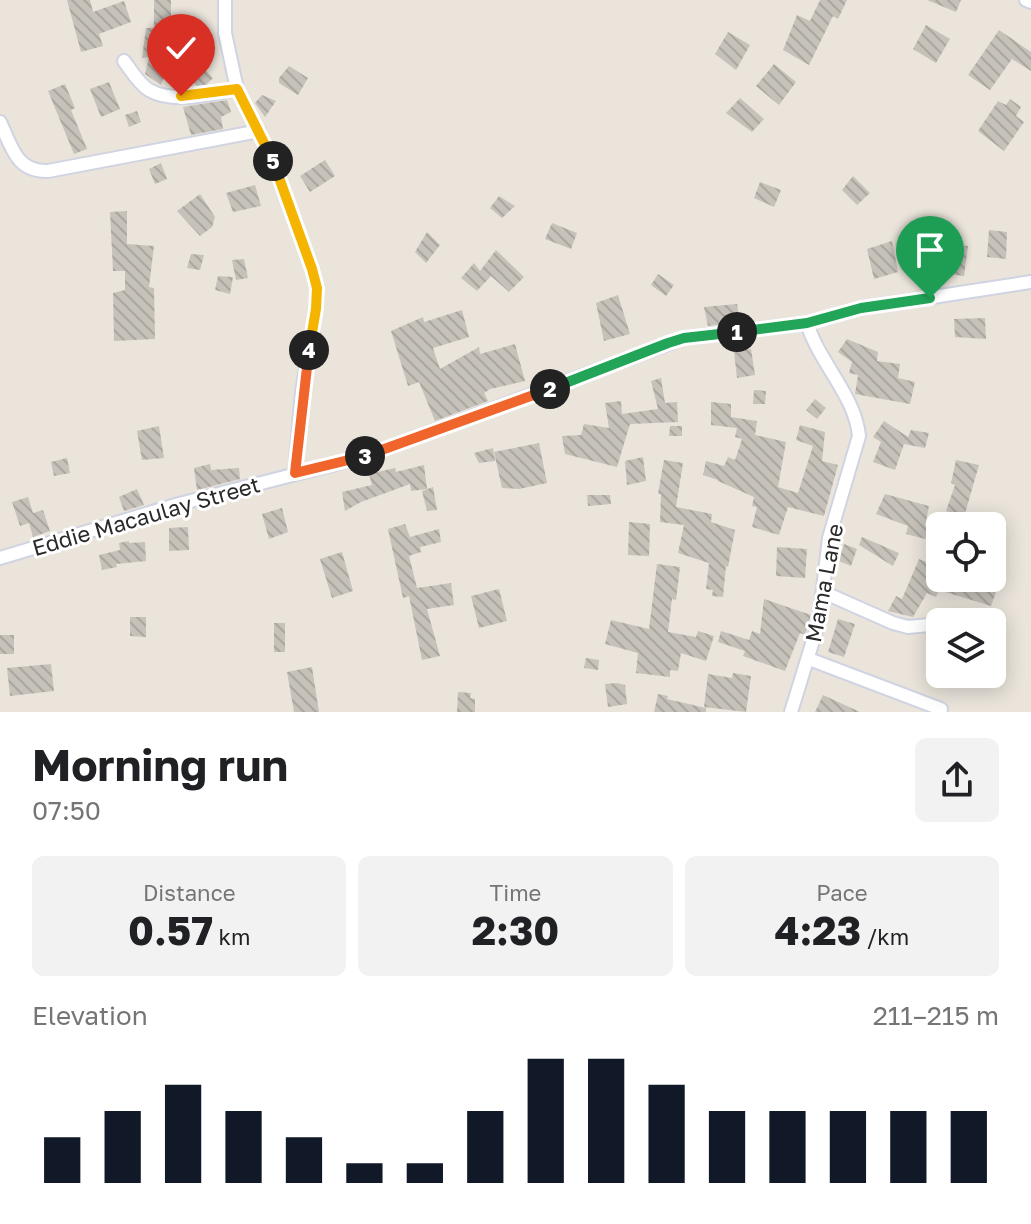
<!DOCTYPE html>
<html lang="en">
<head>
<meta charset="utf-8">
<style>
	:root { --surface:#fff; --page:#f2f2f2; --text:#202124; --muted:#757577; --accent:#111827 }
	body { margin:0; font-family:"Golos Text",sans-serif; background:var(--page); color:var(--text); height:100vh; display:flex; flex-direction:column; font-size:30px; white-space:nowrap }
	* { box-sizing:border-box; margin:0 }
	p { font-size:26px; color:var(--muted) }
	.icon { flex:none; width:44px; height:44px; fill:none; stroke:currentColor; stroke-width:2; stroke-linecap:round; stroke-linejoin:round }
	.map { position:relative; height:712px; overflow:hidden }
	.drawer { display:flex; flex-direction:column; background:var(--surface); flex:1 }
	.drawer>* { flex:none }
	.fabs { position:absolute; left:926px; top:512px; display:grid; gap:16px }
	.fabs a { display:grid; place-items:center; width:80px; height:80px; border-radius:12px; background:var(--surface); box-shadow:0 4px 20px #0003; font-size:40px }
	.pin { position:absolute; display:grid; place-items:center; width:68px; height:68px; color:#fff; margin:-82px -34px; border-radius:50% 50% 50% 0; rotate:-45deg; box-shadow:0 0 8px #0007 }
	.pin .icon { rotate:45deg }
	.km { position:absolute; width:40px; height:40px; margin:-20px; border-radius:50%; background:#222; color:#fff; font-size:22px; line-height:40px; text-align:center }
	.round { display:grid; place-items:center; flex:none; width:84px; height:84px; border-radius:12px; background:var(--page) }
	.headline { display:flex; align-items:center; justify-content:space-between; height:136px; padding:0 32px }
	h1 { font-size:44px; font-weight:700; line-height:60px }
	.metrics { display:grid; grid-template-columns:repeat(3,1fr); gap:12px; height:136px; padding:8px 32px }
	.metrics div { display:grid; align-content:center; border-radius:12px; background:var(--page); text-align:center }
	.metrics b { font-size:40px; font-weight:700 }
	.metrics small { font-size:22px; font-weight:400 }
	.metrics p { font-size:22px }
	.chart { height:224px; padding:16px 32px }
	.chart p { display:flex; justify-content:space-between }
	.chart svg { width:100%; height:144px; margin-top:8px; stroke:var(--accent); stroke-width:6 }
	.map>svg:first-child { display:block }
	.building { fill:url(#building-back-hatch) }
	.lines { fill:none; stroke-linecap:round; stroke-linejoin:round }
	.minor-casing { stroke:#d0d3e1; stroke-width:16 }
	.minor { stroke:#fff; stroke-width:12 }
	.split-1-casing { stroke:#fff; stroke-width:16 }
	.split-2-casing { stroke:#fff; stroke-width:16 }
	.split-3-casing { stroke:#fff; stroke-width:16 }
	.split-4-casing { stroke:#fff; stroke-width:16 }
	.split-5-casing { stroke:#fff; stroke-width:16 }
	.split-6-casing { stroke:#fff; stroke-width:16 }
	.split-1 { stroke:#22a559; stroke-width:10 }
	.split-2 { stroke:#22a559; stroke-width:10 }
	.split-3 { stroke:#f0652b; stroke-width:10 }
	.split-4 { stroke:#f0652b; stroke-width:10 }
	.split-5 { stroke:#f5b400; stroke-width:10 }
	.split-6 { stroke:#f5b400; stroke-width:10 }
	.labels { text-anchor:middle; stroke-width:6; stroke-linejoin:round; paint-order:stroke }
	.street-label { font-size:22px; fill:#292929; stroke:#fff }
</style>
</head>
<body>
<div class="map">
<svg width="1031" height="712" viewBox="0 0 1031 712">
	<defs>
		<pattern id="building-back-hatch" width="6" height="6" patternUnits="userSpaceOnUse" patternTransform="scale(2)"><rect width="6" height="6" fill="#c6c2ba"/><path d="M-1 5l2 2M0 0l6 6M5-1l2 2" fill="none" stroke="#aaa7a0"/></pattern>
	</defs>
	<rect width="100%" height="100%" fill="#eae4db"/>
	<path class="building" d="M67,0H90L93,12L124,1L131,22L99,34L103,46L81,52Z
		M154,0H171V20H168L164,60L170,61L161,85L145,74L149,57L142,58L146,28H154Z
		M820,0H847L838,19L833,16L809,65L783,50L797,15L810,21Z
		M927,0H961L956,12Z
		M926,25L950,39L936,63L913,49Z
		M999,30L1031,52V71L1012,59L990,90L968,75Z
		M728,32L750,45L736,70L715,54Z
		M774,64L796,82L779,105L756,86Z
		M201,65L213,78L205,86L198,87L188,77Z
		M289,66L308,78L298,95L279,83V78Z
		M109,82L120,109L101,117L90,89Z
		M65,84L75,108L71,110L87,149L74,154L48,91Z
		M262,95L276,101L265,117L255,103Z
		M740,98L764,119L752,132L726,113Z
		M1010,99L1021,107L1016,116L1024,122L1004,151L978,131L998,101L1006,105Z
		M227,100L231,112L221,117L223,129L191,135L183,107Z
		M137,111L141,122L129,127L125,115Z
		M325,160L335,176L310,192L300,176Z
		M161,163L167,179L155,184L149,169Z
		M853,176L870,193L857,205L842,190Z
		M760,182L781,190L774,207L754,198Z
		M255,185L261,206L233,212L226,193Z
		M200,194L215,217L212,227L200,236L177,211Z
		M499,196L515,206L502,218L490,208Z
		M127,211V244L154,246L149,287L154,288L155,339L114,341L113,293L125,290V271H113L110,212Z
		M552,223L577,233L571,249L545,239Z
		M989,230L1007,232L1006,259L987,257Z
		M427,232L440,245L426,263L415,252Z
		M892,241L898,272L874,279L867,249Z
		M947,244L968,246L964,276L943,273Z
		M496,250L524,277L509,292L491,276L477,291L461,278L474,263L480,271Z
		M191,254L204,255L200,270L187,268Z
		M244,259L248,278L236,280L232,260Z
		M658,274L674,285L666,296L651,285Z
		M218,276L233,277L230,294L215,290Z
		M618,295L630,334L604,341L596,303Z
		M737,304L740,322L708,326L704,307Z
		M462,310L469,337L433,348L440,369L479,347L480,354L515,344L525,381L490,389L484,393L488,401L435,421L419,382L408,386L391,331L423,317L424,322Z
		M985,318L986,339L955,337L954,319Z
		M847,339L878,352L877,361L900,364L898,378L915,382L910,404L855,394L858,375L849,373L852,362L838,352Z
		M751,349L755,375L737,378L734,352Z
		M661,378L665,403L677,402L678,422L630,424L617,467L565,454L562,436L581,435L584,424L609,428L605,403L621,401L622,414L658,409L651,381Z
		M754,390L766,391L765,404H753Z
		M815,399L826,408L817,419L806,410Z
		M711,402L731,404V417L757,421L755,435L786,442L778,487L798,493L813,446L796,440L800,425L825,432L822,461L838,465L824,516L788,507L779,535L752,527L757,507L752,506L754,497L718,481V480L703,475L706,461L724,466L728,457L735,460L742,439L735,437L737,428L711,425Z
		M884,421L908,437L911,430L929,433L925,448L904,444L895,470L873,462L881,442L873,437Z
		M159,426L164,458L142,460L137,431Z
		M670,426H682V436H669Z
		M539,443L547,483L519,489L502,488L494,452Z
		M493,448L495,461L479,463L474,453Z
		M643,457L646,481L627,485L625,461Z
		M67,458L70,473L54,476L51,462Z
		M664,460L683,463L676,507L712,514L711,522L735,530L728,567L726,566L723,597L712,596L713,590L706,589L709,563L678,553L684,525L660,522L661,494H658Z
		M956,460L979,465L964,517L946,511L955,485L951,483Z
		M210,464L211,470L239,468L240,479L197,490L194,468Z
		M424,465L427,489L411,491L410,484L361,502L345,511L342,492L372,485L369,474L395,468L396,472Z
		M433,487L437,510L427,511L422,491Z
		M137,489L144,505L124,511L119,497Z
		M885,494L929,506L925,526L940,530L937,542L906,534L908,526L876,514Z
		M587,495H610L611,504L588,506Z
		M28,497L33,513L43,510L50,531L33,537L29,523L20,526L12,502Z
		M282,508L288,532L269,539L262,514Z
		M629,522L650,524L649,556L628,555Z
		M405,524L410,537L439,529L441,542L420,547L421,552L409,556L417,588L451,583L454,605L427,609L440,656L422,660L409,596L403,598L388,529Z
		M188,527L189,550L169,551V528Z
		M862,537L899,553L893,566L859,545Z
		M129,541V543L145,542L146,561L116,564L117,567L102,570L99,555L120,550L119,543Z
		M844,544L857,549L851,566L839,561Z
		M777,547L807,549L805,578L776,576Z
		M342,552L353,591L332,598L320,559Z
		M919,559L940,568V578H953L996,592L991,606L939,590L936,597L927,593L913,617L888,611L896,596L902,599Z
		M657,564L680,567L676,600L672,599L668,632L696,637L698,631L714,636L706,661L681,653L678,671L670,670V677L636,673L638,653L605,644L611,620L649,629Z
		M499,589L507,621L479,628L471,596Z
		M764,599L811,615L805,635L800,633L785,671L743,656L745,651L718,642L721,631L749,640L752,631L760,634Z
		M130,617H146V637L130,636Z
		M838,619L855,624L844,657L828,652Z
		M274,623H285V652H274Z
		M0,635H14V654H0Z
		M586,658L599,660L598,670L584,668Z
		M51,664L54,691L10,696L7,668Z
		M312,667L319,712H294L287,672Z
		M733,673L751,676L746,712L704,707L708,674L732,678Z
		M617,683L625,685L627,704L608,707L605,684Z
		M458,692L471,693L470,698L475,699V712H457Z
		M658,694L668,696L667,699L706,708V712H654Z
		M823,695L860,712H815Z"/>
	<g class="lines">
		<g class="minor-casing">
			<path id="minor" d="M225,0V33L237,89
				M1026,0L1031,2
				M124,61C131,70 138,83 149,90C173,104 212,94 237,89L273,162L312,269L317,288L316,309L302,392L295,473
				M0,122C12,147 16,172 48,171L259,131
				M0,558L179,504L363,457L684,338L807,323L861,308L1031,282
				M823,592L893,623L908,627L940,624
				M809,659L941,709
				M791,712L819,621L829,538L859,436C855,395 819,363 807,323"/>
		</g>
		<use href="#minor" class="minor"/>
	</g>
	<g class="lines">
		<g class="split-1-casing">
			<path id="split-1" d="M737,332L807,323L861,308L930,298"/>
		</g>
		<g class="split-2-casing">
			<path id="split-2" d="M550,389L668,343L684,338L737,332"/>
		</g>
		<g class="split-3-casing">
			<path id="split-3" d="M365,456L550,389"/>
		</g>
		<g class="split-4-casing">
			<path id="split-4" d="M309,350L295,473L365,456"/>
		</g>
		<g class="split-5-casing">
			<path id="split-5" d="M273,161L312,269L317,288L316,309L309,350"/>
		</g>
		<g class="split-6-casing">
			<path id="split-6" d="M181,96L237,89L273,161"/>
		</g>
		<use href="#split-1" class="split-1"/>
		<use href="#split-2" class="split-2"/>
		<use href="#split-3" class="split-3"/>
		<use href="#split-4" class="split-4"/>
		<use href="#split-5" class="split-5"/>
		<use href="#split-6" class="split-6"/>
	</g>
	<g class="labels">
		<g class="street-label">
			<text transform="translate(146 516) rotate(-16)" y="8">Eddie Macaulay Street</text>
			<text transform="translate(824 583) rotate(-79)" y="8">Mama Lane</text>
		</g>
	</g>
</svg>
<div class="fabs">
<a><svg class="icon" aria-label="locate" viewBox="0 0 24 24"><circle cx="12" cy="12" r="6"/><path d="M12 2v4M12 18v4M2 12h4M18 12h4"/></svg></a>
<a><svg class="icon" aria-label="layers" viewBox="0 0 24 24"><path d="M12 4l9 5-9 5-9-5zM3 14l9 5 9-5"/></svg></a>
</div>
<div class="pin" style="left:930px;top:298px;background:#1e9e55"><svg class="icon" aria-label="arrive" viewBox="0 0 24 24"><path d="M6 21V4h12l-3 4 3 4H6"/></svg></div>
<div class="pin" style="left:181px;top:96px;background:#d93025"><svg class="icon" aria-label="check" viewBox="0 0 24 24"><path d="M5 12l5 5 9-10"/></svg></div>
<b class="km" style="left:737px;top:332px">1</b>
<b class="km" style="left:550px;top:389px">2</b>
<b class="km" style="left:365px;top:456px">3</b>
<b class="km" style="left:309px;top:350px">4</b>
<b class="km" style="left:273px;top:161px">5</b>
</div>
<section class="drawer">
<div class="headline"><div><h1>Morning run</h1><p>07:50</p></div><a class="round"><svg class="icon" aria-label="share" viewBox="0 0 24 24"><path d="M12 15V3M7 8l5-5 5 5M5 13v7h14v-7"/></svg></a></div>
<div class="metrics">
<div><p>Distance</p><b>0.57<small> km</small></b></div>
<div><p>Time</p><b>2:30</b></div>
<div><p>Pace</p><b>4:23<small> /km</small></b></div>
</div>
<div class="chart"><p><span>Elevation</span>211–215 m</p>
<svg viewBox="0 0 160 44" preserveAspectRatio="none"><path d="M5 44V30M15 44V22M25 44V14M35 44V22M45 44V30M55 44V38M65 44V38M75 44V22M85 44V6M95 44V6M105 44V14M115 44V22M125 44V22M135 44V22M145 44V22M155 44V22"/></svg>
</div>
</section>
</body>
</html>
